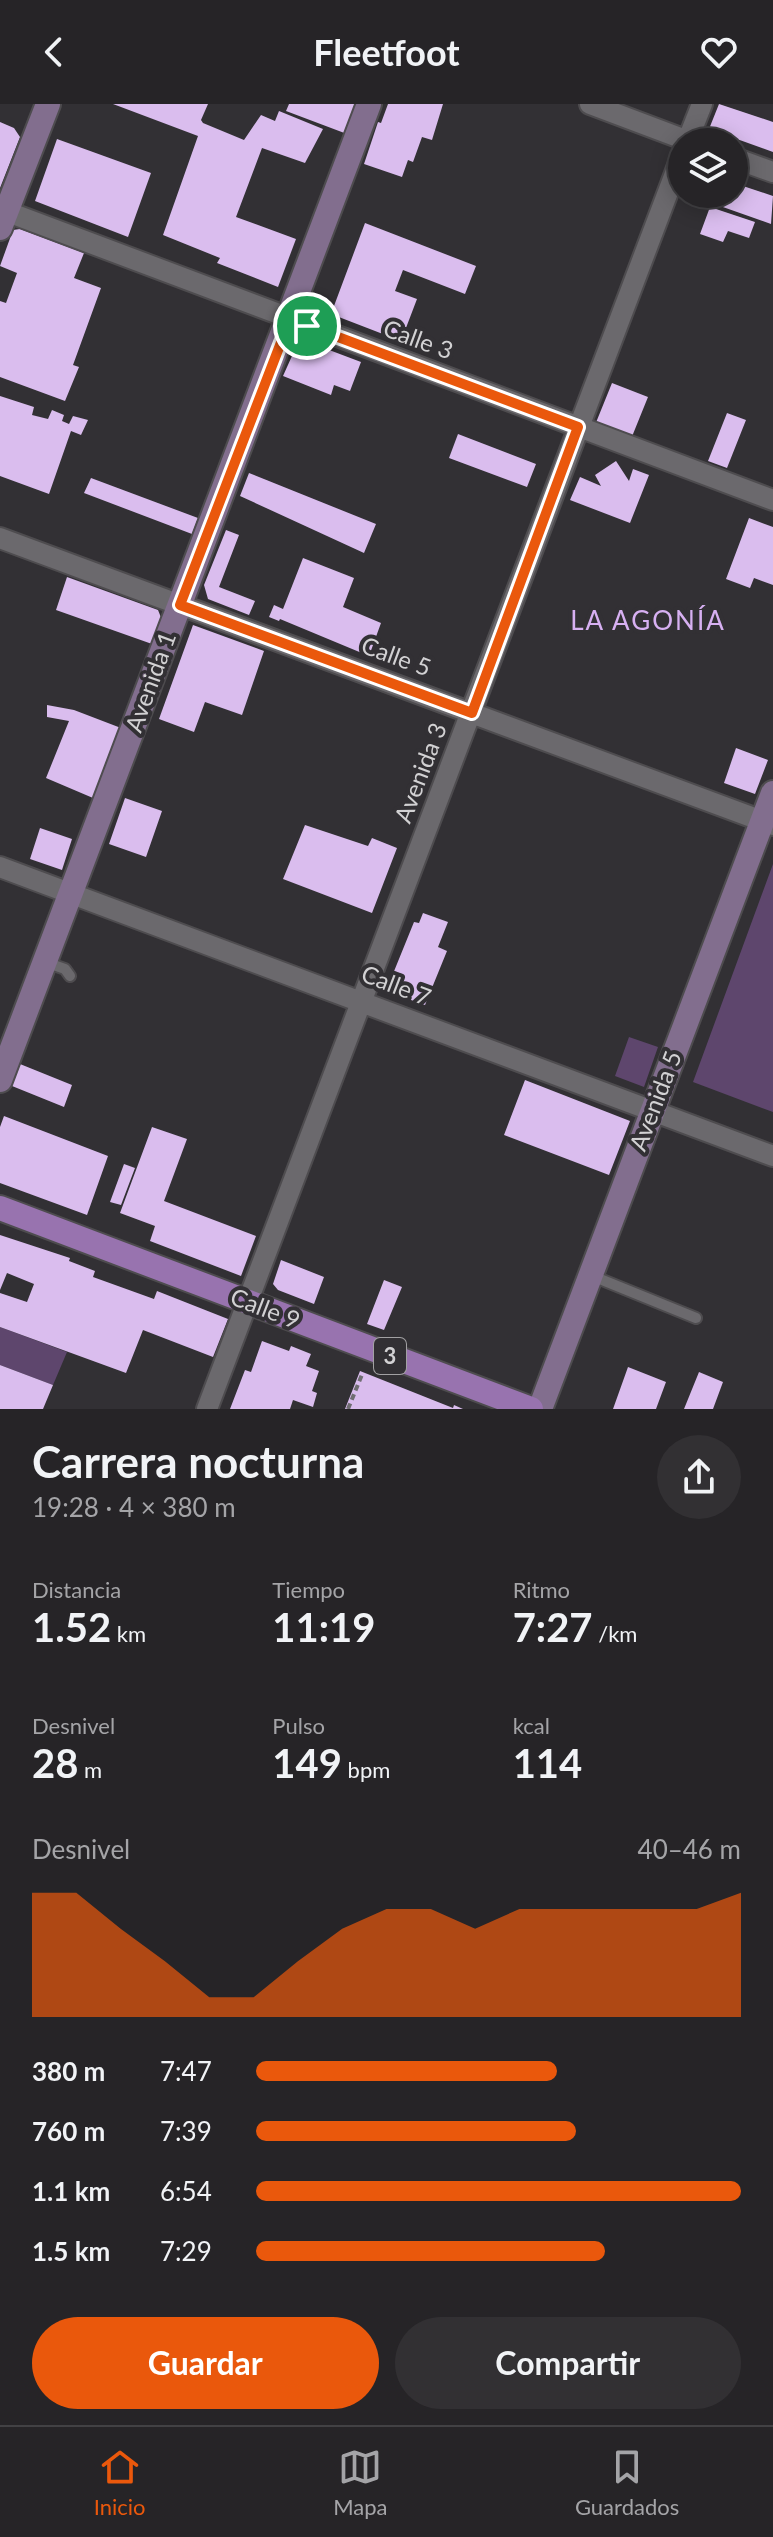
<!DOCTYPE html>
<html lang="es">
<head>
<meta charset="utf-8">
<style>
	:root { --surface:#262427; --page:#323033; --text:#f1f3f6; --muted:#a4a4a7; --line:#424144; --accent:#ea580c }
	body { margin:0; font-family:Lato,sans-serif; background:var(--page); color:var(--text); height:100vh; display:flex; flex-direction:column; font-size:30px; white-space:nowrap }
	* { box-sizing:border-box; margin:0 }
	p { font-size:26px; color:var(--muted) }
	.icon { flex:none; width:44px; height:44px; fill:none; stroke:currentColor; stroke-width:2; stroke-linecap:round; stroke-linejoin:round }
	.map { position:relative; height:1305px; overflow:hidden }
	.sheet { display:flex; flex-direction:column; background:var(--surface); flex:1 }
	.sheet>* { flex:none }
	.tools { position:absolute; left:668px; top:24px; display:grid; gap:16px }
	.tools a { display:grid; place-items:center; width:80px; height:80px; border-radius:50%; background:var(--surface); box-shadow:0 4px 20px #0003,0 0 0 2px var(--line); font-size:40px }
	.pin { position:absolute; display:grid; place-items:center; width:68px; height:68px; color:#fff; margin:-34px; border:4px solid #fff; border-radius:50%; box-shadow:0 2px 8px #0007 }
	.round { display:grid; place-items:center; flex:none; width:84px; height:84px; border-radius:42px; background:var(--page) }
	.summary { display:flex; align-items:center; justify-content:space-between; height:136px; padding:0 32px }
	h1 { font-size:44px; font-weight:700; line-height:60px }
	.stats { display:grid; grid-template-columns:repeat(3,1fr); gap:12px; height:136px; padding:8px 32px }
	.stats div { display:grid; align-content:center }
	.stats b { font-size:40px; font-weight:700 }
	.stats small { font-size:22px; font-weight:400 }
	.stats p { font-size:22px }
	.chart { height:224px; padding:16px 32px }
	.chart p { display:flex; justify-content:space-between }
	.chart svg { width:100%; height:144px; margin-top:8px; fill:var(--accent); opacity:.7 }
	.button { display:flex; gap:16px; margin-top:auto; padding:16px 32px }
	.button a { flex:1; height:92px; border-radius:48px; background:var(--accent); color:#fff; font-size:32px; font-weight:700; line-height:92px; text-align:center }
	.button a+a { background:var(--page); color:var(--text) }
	ul { padding:0 32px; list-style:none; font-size:26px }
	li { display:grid; grid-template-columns:128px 96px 1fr; align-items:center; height:60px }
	li i { height:20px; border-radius:10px; background:var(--accent) }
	header { display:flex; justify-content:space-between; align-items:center; height:104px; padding:0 32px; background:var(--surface); font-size:36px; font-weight:700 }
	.dock { display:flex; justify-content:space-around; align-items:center; height:112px; border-top:2px solid var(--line); background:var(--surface); font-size:22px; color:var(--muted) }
	.dock a { display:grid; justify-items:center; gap:4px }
	.dock .on { color:var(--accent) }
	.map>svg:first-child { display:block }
	.green { fill:#5e466d }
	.building { fill:#dabdee }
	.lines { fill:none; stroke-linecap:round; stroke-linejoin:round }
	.lane-casing { stroke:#4e4c4f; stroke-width:14 }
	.street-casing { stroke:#4e4c4f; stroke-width:24 }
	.secondary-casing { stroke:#4e4c4f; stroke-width:28 }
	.primary-casing { stroke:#4e4c4f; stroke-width:28 }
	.path { stroke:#6f6d71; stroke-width:4; stroke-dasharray:6 4; stroke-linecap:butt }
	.lane { stroke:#6b696d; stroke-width:10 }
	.street { stroke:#6b696d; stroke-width:20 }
	.secondary { stroke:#826e8e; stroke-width:24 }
	.primary { stroke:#9873af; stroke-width:24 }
	.route-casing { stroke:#fff; stroke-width:16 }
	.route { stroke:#ea580c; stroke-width:10 }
	.labels { text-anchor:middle; stroke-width:8; stroke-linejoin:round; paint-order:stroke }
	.shield { fill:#323034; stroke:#a2a1a3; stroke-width:2 }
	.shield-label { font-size:22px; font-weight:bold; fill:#d2d1d3 }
	.street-label { font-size:24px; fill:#d2d1d3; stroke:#323034 }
	.neighbourhood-label { font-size:26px; letter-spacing:2px; fill:#d7b0f2; stroke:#323034 }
</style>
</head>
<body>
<header><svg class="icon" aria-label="back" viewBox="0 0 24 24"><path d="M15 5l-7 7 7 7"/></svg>Fleetfoot<svg class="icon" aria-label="heart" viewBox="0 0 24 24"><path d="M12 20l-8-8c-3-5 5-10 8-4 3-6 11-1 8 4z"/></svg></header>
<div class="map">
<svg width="773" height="1305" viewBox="0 0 773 1305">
	<rect width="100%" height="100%" fill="#323034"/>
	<path class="green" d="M773,760V1008L693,978Z
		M629,933L658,943L644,983L615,972Z
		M0,1223L67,1248L53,1281L0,1261Z"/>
	<path class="building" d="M113,0H208L201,16L203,19L244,36L261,11L275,17L279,7L323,25L305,59L262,44L236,113L296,135L278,183L217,159L220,154L163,131L198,32Z
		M289,0H358L347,30L286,7Z
		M388,0H443L432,36L422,33L413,58L408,56L402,73L364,60L378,18L381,19Z
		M719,0L773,18V48L709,25Z
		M0,18L14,24L20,33L0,84Z
		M57,35L151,69L128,133L35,97Z
		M734,79L773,92L771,120L703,96L705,90H734Z
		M710,103L755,118L749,134L728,127L723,138L700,130Z
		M365,119L476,162L465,190L403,166L395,187L417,195L401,237L331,210Z
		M20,125L84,149L74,174L101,184L73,261L79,263L65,297L0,273V197L6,199L17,169L0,162L13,126Z
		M308,238L361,258L350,287L334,281L331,291L283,272L296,243Z
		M612,279L648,293L631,335L595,321Z
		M0,292L34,303L32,311L48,315L52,306L64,311L62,317L69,320L73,312L88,316L81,331L71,327L49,390L0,372Z
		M727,309L746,316L727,364L708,357Z
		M458,330L536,360L527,383L449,354Z
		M616,357L629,377L633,365L649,371L630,419L570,396L580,373L601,382L595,371Z
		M249,369L376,420L364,449L240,392Z
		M91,374L198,414L192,430L84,389Z
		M749,414L773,423V481L754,474L750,484L726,475Z
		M226,426L239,431L219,483L255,497L249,511L208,495L204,481Z
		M303,454L354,474L343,503L381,519L369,552L280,515L279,517L269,513L274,501L283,505Z
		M67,473L158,506L162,516L152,540L56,506Z
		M193,521L264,547L242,611L205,598L194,628L159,615Z
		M47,601L74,606L121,624L93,694L46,674L69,617L47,613Z
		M736,644L768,656L755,690L724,679Z
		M125,694L162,707L146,753L109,740Z
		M305,721L368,742L372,734L397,744L372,809L283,775Z
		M40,724L72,735L62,766L30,755Z
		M423,809L448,818L438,843L447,847L425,901L386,887L414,818L419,819Z
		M20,960L72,981L64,1003L12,982Z
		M525,976L630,1017L609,1071L504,1031Z
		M4,1012L108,1052L87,1111L0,1079V1023Z
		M152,1023L187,1035L164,1097L256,1132L241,1172L150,1137L155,1122L120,1109Z
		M124,1060L135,1064L121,1101L110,1098Z
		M0,1131L70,1154L69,1157L95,1167L93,1173L154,1195L157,1187L228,1215L213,1253L143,1226L126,1269L0,1223V1189L27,1198L34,1180L7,1169L0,1186Z
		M281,1156L324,1173L314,1200L278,1186L273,1180Z
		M384,1176L402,1183L384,1226L367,1220Z
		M262,1237L289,1247L291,1242L311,1250L306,1262L319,1267L312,1287L317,1289L313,1303L293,1296L290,1305H230L245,1266L251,1268Z
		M0,1261L53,1281L43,1305H0Z
		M628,1263L666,1278L656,1305H613Z
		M360,1267L453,1304L454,1301L463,1305H345Z
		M699,1268L723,1278L713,1305H684Z"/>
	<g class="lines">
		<g class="lane-casing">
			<path id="lane" d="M45,858L65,865L70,872
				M590,1171L696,1214"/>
		</g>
		<g class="street-casing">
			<path id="street" d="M590,0L691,38
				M687,38L702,0
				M734,54L773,68
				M0,105L773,396
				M0,434L773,721
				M0,763L773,1052
				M207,1305L682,51"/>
		</g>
		<g class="secondary-casing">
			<path id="secondary" d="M0,124L48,0
				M0,976L369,0
				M540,1305L773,689"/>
		</g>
		<g class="primary-casing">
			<path id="primary" d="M0,1104L531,1305"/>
		</g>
		<path class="path" d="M348,1305L363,1268"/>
		<use href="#lane" class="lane"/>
		<use href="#street" class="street"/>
		<use href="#secondary" class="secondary"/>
		<use href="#primary" class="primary"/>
	</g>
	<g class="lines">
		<g class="route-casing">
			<path id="route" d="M290,215L578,323L472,609L180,501Z"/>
		</g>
		<use href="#route" class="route"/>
	</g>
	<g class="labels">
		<rect class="shield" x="374" y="1234" width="32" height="36" rx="6"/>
		<g class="shield-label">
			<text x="390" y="1260">3</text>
		</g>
		<g class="street-label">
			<text transform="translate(418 236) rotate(20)" y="8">Calle 3</text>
			<text transform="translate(396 553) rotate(20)" y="8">Calle 5</text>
			<text transform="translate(151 578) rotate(-70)" y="8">Avenida 1</text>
			<text transform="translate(421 669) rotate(-69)" y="8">Avenida 3</text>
			<text transform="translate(396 882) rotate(21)" y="8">Calle 7</text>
			<text transform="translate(656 997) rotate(-69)" y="8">Avenida 5</text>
			<text transform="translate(265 1205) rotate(21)" y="8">Calle 9</text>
		</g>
		<g class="neighbourhood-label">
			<text x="648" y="526">LA AGONÍA</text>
		</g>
	</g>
</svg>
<div class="tools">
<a><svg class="icon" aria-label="layers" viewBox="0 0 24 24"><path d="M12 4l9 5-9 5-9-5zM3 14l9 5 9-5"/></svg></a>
</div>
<div class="pin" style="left:307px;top:222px;background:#1e9e55"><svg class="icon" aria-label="arrive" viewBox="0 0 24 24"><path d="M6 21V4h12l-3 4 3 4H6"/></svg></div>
</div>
<section class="sheet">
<div class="summary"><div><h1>Carrera nocturna</h1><p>19:28 · 4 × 380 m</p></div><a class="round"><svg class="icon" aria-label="share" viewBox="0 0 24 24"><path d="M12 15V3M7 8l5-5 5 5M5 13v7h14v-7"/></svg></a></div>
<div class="stats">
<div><p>Distancia</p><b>1.52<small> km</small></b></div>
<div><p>Tiempo</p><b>11:19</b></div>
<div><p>Ritmo</p><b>7:27<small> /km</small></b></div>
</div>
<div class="stats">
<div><p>Desnivel</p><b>28<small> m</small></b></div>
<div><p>Pulso</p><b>149<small> bpm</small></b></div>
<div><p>kcal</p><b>114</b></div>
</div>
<div class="chart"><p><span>Desnivel</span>40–46 m</p>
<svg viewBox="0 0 160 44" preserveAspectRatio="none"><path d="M0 44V6L10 6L20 17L30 27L40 38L50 38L60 27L70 17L80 11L90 11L100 17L110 11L120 11L130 11L140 11L150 11L160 6V44z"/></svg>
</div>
<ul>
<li><b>380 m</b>7:47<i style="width:62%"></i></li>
<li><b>760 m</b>7:39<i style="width:66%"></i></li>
<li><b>1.1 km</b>6:54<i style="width:100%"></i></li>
<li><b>1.5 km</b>7:29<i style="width:72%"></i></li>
</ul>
<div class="button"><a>Guardar</a><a>Compartir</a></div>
</section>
<nav class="dock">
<a class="on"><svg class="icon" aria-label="home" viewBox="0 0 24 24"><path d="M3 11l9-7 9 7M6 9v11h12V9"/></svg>Inicio</a>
<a><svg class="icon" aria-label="map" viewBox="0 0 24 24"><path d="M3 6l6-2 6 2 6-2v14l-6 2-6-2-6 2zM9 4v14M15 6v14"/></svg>Mapa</a>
<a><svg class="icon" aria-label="saved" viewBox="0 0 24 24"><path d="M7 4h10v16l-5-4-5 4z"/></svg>Guardados</a>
</nav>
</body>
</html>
